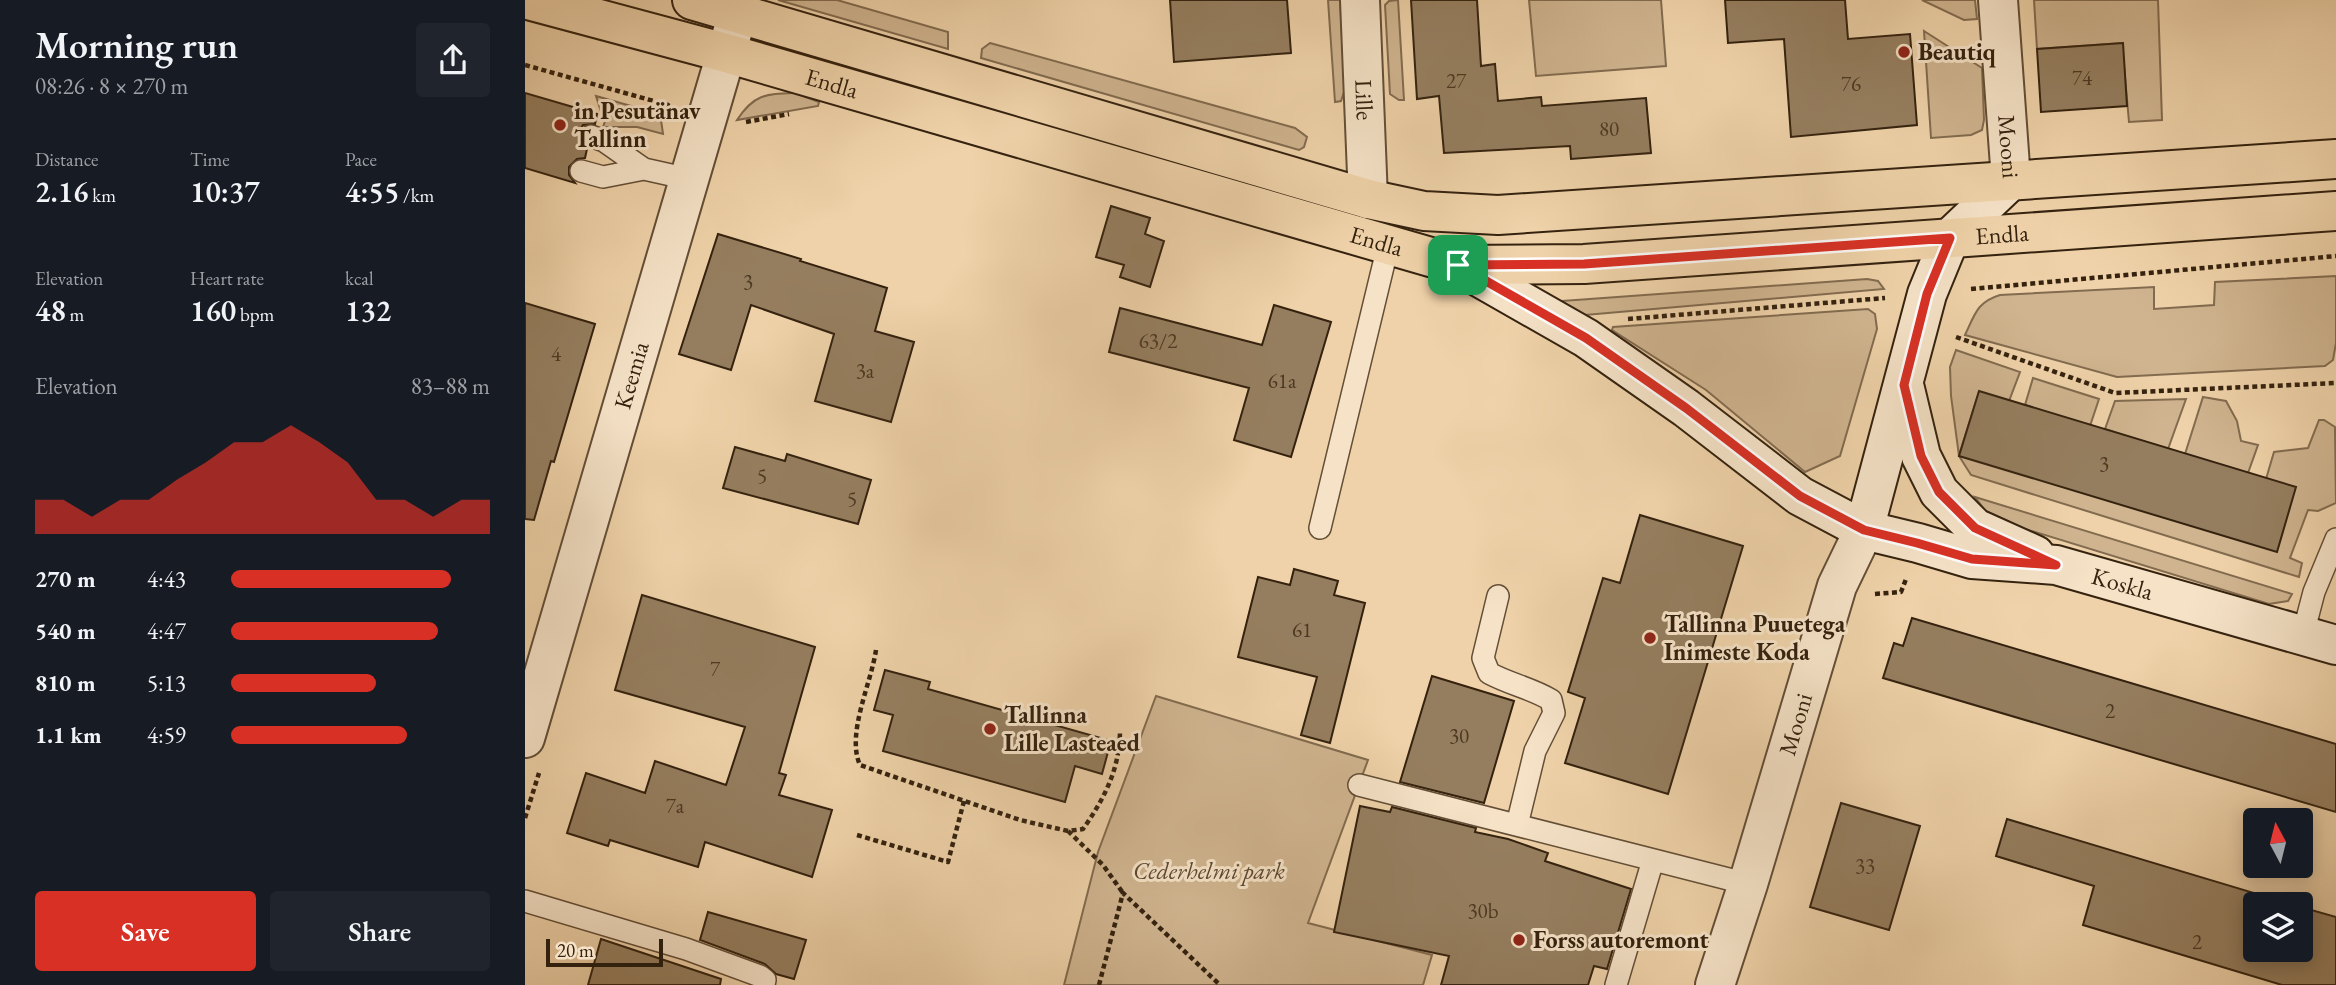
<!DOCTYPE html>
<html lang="en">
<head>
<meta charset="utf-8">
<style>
	:root { --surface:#171b24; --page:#20242c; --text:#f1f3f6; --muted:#9ea1a6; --accent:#d93025 }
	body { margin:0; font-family:"EB Garamond",serif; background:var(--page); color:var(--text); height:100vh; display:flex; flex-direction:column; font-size:26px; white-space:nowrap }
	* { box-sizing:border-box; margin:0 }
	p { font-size:23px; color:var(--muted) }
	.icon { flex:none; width:38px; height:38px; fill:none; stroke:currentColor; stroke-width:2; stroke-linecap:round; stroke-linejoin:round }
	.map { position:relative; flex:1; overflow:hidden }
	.panel { display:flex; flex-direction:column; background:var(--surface); width:525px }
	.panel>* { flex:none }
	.needle { width:46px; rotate:353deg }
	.controls { position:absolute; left:1718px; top:808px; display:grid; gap:14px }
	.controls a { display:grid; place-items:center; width:70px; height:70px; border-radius:7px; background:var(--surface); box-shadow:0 4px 18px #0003; font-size:35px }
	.scale { position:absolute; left:21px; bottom:18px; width:117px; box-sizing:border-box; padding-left:7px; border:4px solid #34220f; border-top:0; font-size:19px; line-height:24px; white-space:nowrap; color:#34220f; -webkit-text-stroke:5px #f5e2c7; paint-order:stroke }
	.pin { position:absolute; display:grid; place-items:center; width:60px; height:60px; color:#fff; margin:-30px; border-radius:14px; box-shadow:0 4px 10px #0006 }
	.round { display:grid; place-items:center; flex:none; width:74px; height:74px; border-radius:7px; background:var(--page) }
	.summary { display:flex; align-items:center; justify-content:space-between; height:119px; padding:0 35px }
	h1 { font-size:38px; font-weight:600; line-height:52px }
	.metrics { display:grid; grid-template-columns:repeat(3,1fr); gap:10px; height:119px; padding:7px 35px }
	.metrics div { display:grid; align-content:center }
	.metrics b { font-size:30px; font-weight:600 }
	.metrics small { font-size:19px; font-weight:400 }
	.metrics p { font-size:19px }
	.chart { height:196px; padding:14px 35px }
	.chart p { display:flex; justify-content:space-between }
	.chart svg { width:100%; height:126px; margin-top:7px; fill:var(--accent); opacity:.7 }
	.primary-button { display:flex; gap:14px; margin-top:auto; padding:14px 35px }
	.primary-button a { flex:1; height:80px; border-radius:7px; background:var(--accent); color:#fff; font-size:28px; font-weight:600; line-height:80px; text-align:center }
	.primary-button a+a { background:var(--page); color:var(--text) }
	ul { padding:0 35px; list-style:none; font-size:23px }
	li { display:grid; grid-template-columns:112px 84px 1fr; align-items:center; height:52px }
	li i { height:18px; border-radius:9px; background:var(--accent) }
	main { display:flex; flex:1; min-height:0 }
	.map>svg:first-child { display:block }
	.green { fill:#cfb48f; stroke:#826b4f; stroke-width:2 }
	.building { fill:#957e5f; stroke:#34220f; stroke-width:2 }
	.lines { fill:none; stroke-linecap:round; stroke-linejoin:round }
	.lane-casing { stroke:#634e36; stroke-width:24 }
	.street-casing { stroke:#634e36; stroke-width:42 }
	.secondary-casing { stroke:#34220f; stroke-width:42 }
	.primary-casing { stroke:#34220f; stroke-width:42 }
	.path { stroke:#34220f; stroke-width:4.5; stroke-dasharray:5 3.5; stroke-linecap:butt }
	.lane { stroke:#f5e2c7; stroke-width:21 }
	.street { stroke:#f5e2c7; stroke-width:38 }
	.secondary { stroke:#f5e2c7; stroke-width:38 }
	.primary { stroke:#efd2a9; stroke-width:38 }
	.route-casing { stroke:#fff; stroke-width:14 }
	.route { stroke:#d93025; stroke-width:9 }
	.poi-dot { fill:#8f2418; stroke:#f5e2c7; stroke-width:2.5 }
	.labels { text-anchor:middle; stroke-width:6; stroke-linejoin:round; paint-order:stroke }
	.number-label { font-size:21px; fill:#4c3923 }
	.poi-label { font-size:24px; font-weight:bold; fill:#34220f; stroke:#f5e2c7; text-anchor:start }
	.street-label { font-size:24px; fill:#34220f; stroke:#f5e2c7 }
	.park-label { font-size:24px; font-style:italic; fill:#5b462f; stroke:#f5e2c7 }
</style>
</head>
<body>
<main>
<section class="panel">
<div class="summary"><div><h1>Morning run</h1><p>08:26 · 8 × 270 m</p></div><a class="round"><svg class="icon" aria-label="share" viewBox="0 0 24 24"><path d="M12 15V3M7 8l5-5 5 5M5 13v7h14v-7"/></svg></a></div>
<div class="metrics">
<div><p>Distance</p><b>2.16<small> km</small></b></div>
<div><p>Time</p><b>10:37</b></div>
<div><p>Pace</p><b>4:55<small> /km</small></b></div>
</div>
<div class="metrics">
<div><p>Elevation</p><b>48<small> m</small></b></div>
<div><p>Heart rate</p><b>160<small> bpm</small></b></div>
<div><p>kcal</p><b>132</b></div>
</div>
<div class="chart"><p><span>Elevation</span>83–88 m</p>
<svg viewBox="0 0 160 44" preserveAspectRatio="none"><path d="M0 44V32L10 32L20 38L30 32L40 32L50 25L60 19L70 12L80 12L90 6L100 12L110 19L120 32L130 32L140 38L150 32L160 32V44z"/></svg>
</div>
<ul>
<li><b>270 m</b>4:43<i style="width:85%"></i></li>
<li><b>540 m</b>4:47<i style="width:80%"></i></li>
<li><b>810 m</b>5:13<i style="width:56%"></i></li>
<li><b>1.1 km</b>4:59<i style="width:68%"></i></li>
</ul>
<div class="primary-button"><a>Save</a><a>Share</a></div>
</section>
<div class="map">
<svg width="1811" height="985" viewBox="0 0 1811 985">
	<rect width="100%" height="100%" fill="#efd2a9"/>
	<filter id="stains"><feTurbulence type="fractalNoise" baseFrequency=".00286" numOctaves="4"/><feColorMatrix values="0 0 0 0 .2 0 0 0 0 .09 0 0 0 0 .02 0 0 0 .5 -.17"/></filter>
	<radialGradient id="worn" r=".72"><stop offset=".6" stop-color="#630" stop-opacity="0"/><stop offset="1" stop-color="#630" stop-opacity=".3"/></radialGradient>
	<path class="green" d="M253,0H312L423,32V49Z
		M803,0H815L820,89L816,101L810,102Z
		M873,0L879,100H874L865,94L860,5L864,1Z
		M1004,0H1136L1141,66L1011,76Z
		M1397,0H1450L1452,19L1439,20Z
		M1509,0H1633L1637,120L1604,122L1597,43L1512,49Z
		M1399,31L1457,68L1459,120L1457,130L1446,135L1406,138Z
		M465,43L770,128L782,137L779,147L774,150L456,58L457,49Z
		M270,93L294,102L293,106L212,120C229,94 241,94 270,93Z
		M71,96L131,113L136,120L138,134L112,127H78L82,116L77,115Z
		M1811,276V343L1808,360L1800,366L1592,377L1440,335C1450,314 1452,302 1475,295L1629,287V309L1689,305L1690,282Z
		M1342,279L1353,281L1359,289L1060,315L1023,302Z
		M1343,309L1350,314L1352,329L1315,456L1280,472L1181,390L1087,330L1088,327Z
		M1431,350L1495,372L1484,401L1454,392L1434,455L1741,479L1749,452L1783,448L1794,420H1799L1810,427L1811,503L1793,511L1783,510L1765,558L1777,563L1774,577L1446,475L1434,456L1426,396L1425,367Z
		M1508,378L1574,399L1565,426L1500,405Z
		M1678,397L1701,401L1712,421L1716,441L1733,445L1723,473L1660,454Z
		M1661,399L1643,449L1580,429L1590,401Z
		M1450,497L1767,594L1763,601L1744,604L1484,524L1462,513Z
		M631,696L843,760L783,923L907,955L898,985H539L573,852Z"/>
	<path class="building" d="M645,0H762L766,53L649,62Z
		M886,0H952L956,66L970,64L973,101L1016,97L1017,106L1121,98L1126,153L1046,159L1045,146L919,153L914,96L892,99Z
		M1200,0H1320L1323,39L1385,34L1392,125L1266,137L1259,39L1203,43Z
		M1598,43L1602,106L1516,112L1512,49Z
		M0,93L72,114L70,124L58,125L54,132L55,144L62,149L60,158L52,159L44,167V175L50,183L0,168Z
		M586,206L625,218L620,234L639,241L625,287L595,277L599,265L571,257Z
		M193,234L276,259L275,261L362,288L350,331L389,342L366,422L290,401L309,334L226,305L206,370L154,354Z
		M0,303L70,324L29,462L26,461L9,520L0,519Z
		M749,305L806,322L766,457L709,440L724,388L584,352L595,308L737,345Z
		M1454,391L1771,487L1752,552L1434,456Z
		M210,447L260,461L262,454L346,480L333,524L198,488Z
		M1115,515L1218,546L1143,794L1040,763L1060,698L1043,692L1078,578L1095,583Z
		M769,569L813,581L809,595L840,603L805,743L776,735L792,677L713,657L733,577L765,585Z
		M117,595L290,647L254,773L261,775L254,795L307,810L287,877L180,842L173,867L85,840L83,846L42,833L61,773L120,793L130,761L201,785L220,727L90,690Z
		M1387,618L1811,744V812L1358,678L1369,643L1378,646Z
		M360,670L405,682L403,689L586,741L577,774L550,766L540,802L358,751L368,715L349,710Z
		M907,676L989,701L959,803L875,782Z
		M1316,803L1395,826L1364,930L1285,907Z
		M835,806L865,812L867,807L951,828L950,832L983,839L1023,853L1020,861L1106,889L1082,969L1069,966L1063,985H916L924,956L809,932Z
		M1482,819L1769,905H1731V950H1776V907L1811,917V985H1757L1558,925L1569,886L1471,856Z
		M183,912L281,940L269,979L251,974L240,964L175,940Z
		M76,939L196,979L195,985H63Z"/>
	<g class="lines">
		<g class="lane-casing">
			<path id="lane" d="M66,136L79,141L119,169
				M56,171L78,177L119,169L164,179
				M795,528L863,246
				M973,596L958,658L964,673C984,684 1006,688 1026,700L1029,713L1010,751L992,825
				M1778,634L1789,592L1811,539
				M834,785L1223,884
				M0,901L161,949L235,976L240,980L239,985
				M1091,985L1128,860"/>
		</g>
		<g class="street-casing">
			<g id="street">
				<path id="s1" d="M835,0L843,199"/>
				<path id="s2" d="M1473,0L1486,180"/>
				<path id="s3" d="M0,738L213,13"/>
				<path id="s4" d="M1190,985L1223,884L1312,586L1339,530"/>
			</g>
		</g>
		<g class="secondary-casing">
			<g id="secondary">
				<path id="s5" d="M933,265L1061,338L1161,408L1275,496L1339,530L1393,543L1447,559L1531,565L1811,645"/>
				<path d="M1380,389L1396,456L1414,492L1450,528L1510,555"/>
				<path d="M1339,530L1402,294L1425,238L1486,180"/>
			</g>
		</g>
		<g class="primary-casing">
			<g id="primary">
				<path id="s6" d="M3,0L201,53L933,265L1059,264L1811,211"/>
				<path d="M167,0L843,199L899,211L973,215L1811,159"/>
			</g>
		</g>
		<path class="path" d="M0,65L143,105V110
			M221,122L264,114
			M1446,289L1811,256
			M1103,319L1360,298
			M1431,337L1590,393L1811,383
			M1350,594L1376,592L1381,579
			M351,650C346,684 321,734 335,765L495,820L543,831L558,829C579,799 595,769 595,730
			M0,818L14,773
			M543,831L578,865L598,893
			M332,835L423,862L439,801
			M574,985L598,893L695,985"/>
		<use href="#lane" class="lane"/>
		<use href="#street" class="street"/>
		<use href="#secondary" class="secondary"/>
		<use href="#primary" class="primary"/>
	</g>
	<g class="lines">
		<g class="route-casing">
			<path id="route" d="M1425,238L1402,294L1379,385L1396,456L1414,492L1450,528L1531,565L1447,559L1392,543L1339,530L1275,496L1161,408L1061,338L933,265L1059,264Z"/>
		</g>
		<use href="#route" class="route"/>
	</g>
	<g class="poi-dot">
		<circle cx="1379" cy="52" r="7"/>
		<circle cx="35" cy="125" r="7"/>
		<circle cx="1125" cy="638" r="7"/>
		<circle cx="465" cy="729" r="7"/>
		<circle cx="994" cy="940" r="7"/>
	</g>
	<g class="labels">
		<g class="number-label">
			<text x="1557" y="85">74</text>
			<text x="931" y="88">27</text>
			<text x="1326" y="91">76</text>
			<text x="1084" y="136">80</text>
			<text x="223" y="289">3</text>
			<text x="633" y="348">63/2</text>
			<text x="31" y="361">4</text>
			<text x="340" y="378">3a</text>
			<text x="757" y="388">61a</text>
			<text x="1579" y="471">3</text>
			<text x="237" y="483">5</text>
			<text x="327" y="506">5</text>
			<text x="777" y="637">61</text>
			<text x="190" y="676">7</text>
			<text x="1585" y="718">2</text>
			<text x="934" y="743">30</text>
			<text x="150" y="813">7a</text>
			<text x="1340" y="873">33</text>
			<text x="958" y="918">30b</text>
			<text x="1672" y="949">2</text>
		</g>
		<g class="poi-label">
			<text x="1393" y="60">Beautiq</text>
			<text x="49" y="119">in Pesutänav<tspan x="49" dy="28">Tallinn</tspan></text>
			<text x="1139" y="632">Tallinna Puuetega<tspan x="1139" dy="28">Inimeste Koda</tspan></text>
			<text x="479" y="723">Tallinna<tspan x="479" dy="28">Lille Lasteaed</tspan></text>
			<text x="1008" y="948">Forss autoremont</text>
		</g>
		<g class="street-label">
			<text dy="8" stroke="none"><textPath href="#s6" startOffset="315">Endla</textPath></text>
			<text dy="8" stroke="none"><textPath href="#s1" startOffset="100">Lille</textPath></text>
			<text dy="8" stroke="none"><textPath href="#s2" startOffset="147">Mooni</textPath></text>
			<text dy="8" stroke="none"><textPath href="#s6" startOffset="1512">Endla</textPath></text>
			<text dy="8" stroke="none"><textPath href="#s6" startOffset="882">Endla</textPath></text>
			<text dy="8" stroke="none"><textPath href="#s3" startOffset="378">Keemia</textPath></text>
			<text dy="8" stroke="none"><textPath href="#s5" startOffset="751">Koskla</textPath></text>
			<text dy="8" stroke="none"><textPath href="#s4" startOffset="273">Mooni</textPath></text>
		</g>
		<g class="park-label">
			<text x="684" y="879">Cederhelmi park</text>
		</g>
	</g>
	<rect width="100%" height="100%" filter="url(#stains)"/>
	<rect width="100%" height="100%" fill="url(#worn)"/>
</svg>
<div class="controls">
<a><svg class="needle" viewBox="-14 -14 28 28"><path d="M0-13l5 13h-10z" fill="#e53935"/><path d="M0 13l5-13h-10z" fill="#9ea1a6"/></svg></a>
<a><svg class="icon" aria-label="layers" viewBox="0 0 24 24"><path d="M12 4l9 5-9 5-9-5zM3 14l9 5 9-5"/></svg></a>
</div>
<div class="scale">20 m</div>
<div class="pin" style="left:933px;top:265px;background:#1e9e55"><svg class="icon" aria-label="arrive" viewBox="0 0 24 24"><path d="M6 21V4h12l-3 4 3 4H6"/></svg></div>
</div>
</main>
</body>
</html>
